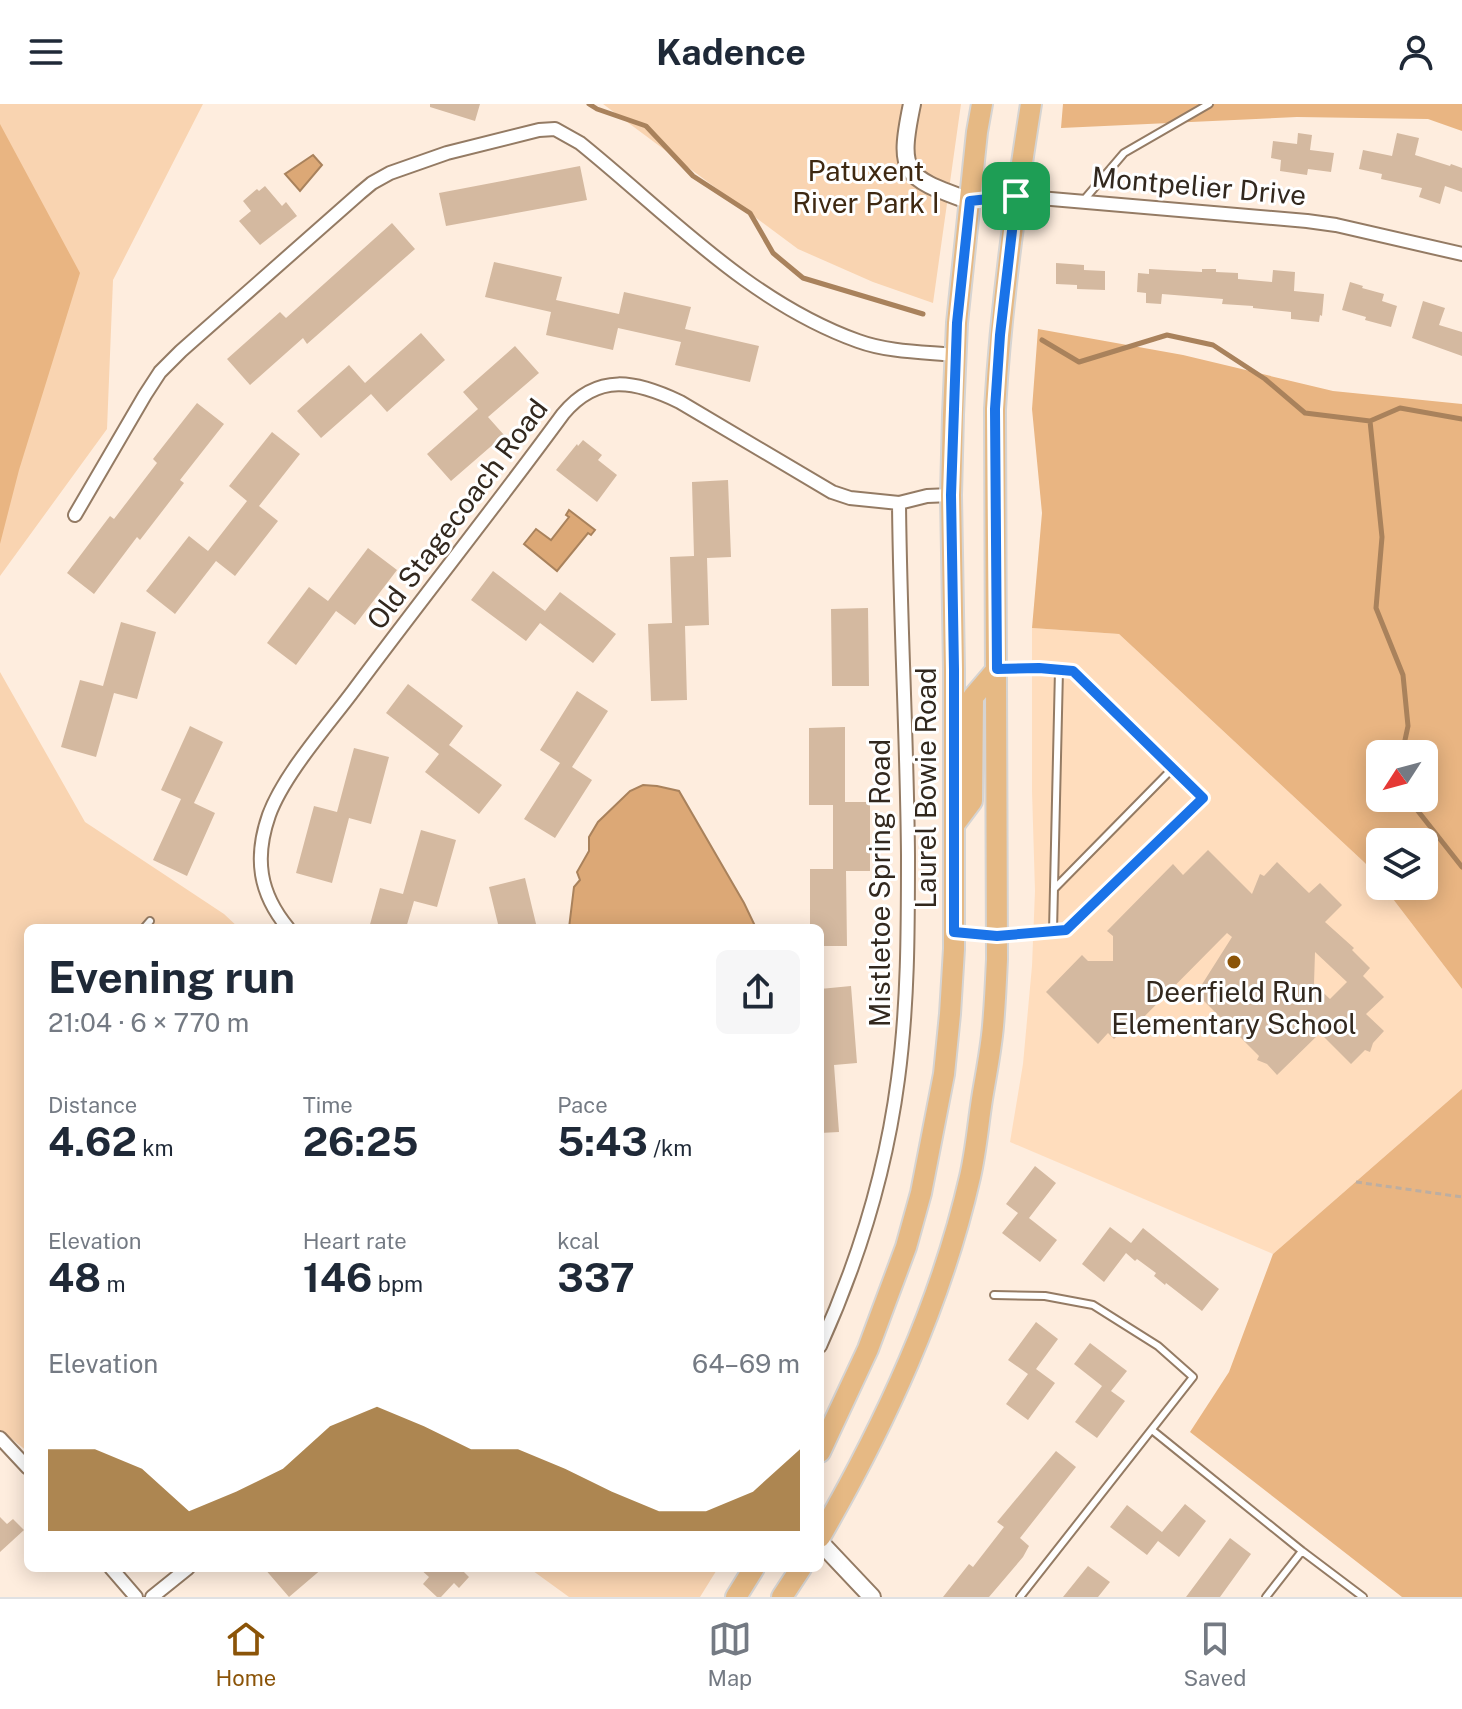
<!DOCTYPE html>
<html lang="en">
<head>
<meta charset="utf-8">
<style>
	:root { --surface:#fff; --page:#f6f6f7; --text:#1f2937; --muted:#747a83; --line:#e0e1e3; --accent:#8b5408 }
	body { margin:0; font-family:"Public Sans",sans-serif; background:var(--page); color:var(--text); height:100vh; display:flex; flex-direction:column; font-size:30px; white-space:nowrap }
	* { box-sizing:border-box; margin:0 }
	p { font-size:26px; color:var(--muted) }
	.icon { flex:none; width:44px; height:44px; fill:none; stroke:currentColor; stroke-width:2; stroke-linecap:round; stroke-linejoin:round }
	.map { position:relative; flex:1; overflow:hidden }
	.sheet { position:absolute; left:24px; top:820px; width:800px; height:648px; display:flex; flex-direction:column; background:var(--surface); border-radius:12px; box-shadow:0 4px 20px #0003 }
	.sheet>* { flex:none }
	.needle { width:52px; rotate:234deg }
	.controls { position:absolute; left:1366px; top:636px; display:grid; gap:16px }
	.controls a { display:grid; place-items:center; width:72px; height:72px; border-radius:12px; background:var(--surface); box-shadow:0 4px 20px #0003; font-size:40px }
	.pin { position:absolute; display:grid; place-items:center; width:68px; height:68px; color:#fff; margin:-34px; border-radius:16px; box-shadow:0 4px 12px #0006 }
	.round { display:grid; place-items:center; flex:none; width:84px; height:84px; border-radius:12px; background:var(--page) }
	.overview { display:flex; align-items:center; justify-content:space-between; height:136px; padding:0 24px }
	h1 { font-size:44px; font-weight:700; line-height:60px }
	.metrics { display:grid; grid-template-columns:repeat(3,1fr); gap:12px; height:136px; padding:8px 24px }
	.metrics div { display:grid; align-content:center }
	.metrics b { font-size:40px; font-weight:700 }
	.metrics small { font-size:22px; font-weight:400 }
	.metrics p { font-size:22px }
	.chart { height:224px; padding:16px 24px }
	.chart p { display:flex; justify-content:space-between }
	.chart svg { width:100%; height:144px; margin-top:8px; fill:var(--accent); opacity:.7 }
	header { display:flex; justify-content:space-between; align-items:center; height:104px; padding:0 24px; background:var(--surface); font-size:36px; font-weight:700 }
	.tab-bar { display:flex; justify-content:space-around; align-items:center; height:112px; border-top:2px solid var(--line); background:var(--surface); font-size:22px; color:var(--muted) }
	.tab-bar a { display:grid; justify-items:center; gap:4px }
	.tab-bar .on { color:var(--accent) }
	.map>svg:first-child { display:block }
	.built { fill:#ffddbd }
	.green { fill:#f9d4b1 }
	.forest { fill:#e9b582; fill-rule:evenodd }
	.water { fill:#dca876; stroke:#a9825c; stroke-width:2 }
	.lines { fill:none; stroke-linecap:round; stroke-linejoin:round }
	.stream { stroke:#a9825c; stroke-width:5 }
	.building { fill:#d4b9a0; fill-rule:evenodd }
	.service-casing { stroke:#947b64; stroke-width:10 }
	.minor-casing { stroke:#947b64; stroke-width:16 }
	.tertiary-casing { stroke:#947b64; stroke-width:20 }
	.primary-casing { stroke:#d6d4d2; stroke-width:24 }
	.path { stroke:#bdaea1; stroke-width:3; stroke-dasharray:6 4; stroke-linecap:butt }
	.service { stroke:#fff; stroke-width:6 }
	.minor { stroke:#fff; stroke-width:12 }
	.tertiary { stroke:#fff; stroke-width:16 }
	.primary { stroke:#e6b984; stroke-width:20 }
	.route-casing { stroke:#fff; stroke-width:16 }
	.route { stroke:#1a73e8; stroke-width:10 }
	.poi-dot { fill:#8b5408; stroke:#fff; stroke-width:3 }
	.labels { text-anchor:middle; stroke-width:6; stroke-linejoin:round; paint-order:stroke }
	.park-label { font-size:28px; fill:#3e2811; stroke:#fff }
	.street-label { font-size:28px; fill:#32281e; stroke:#fff }
	.poi-label { font-size:28px; fill:#32281e; stroke:#fff }
</style>
</head>
<body>
<header><svg class="icon" aria-label="menu" viewBox="0 0 24 24"><path d="M4 6h16M4 12h16M4 18h16"/></svg>Kadence<svg class="icon" aria-label="person" viewBox="0 0 24 24"><circle cx="12" cy="8" r="4"/><path d="M4 21q1-7 8-7t8 7"/></svg></header>
<div class="map">
<svg width="1462" height="1493" viewBox="0 0 1462 1493">
	<rect width="100%" height="100%" fill="#feedde"/>
	<path class="built" d="M1032,524L1119,530L1365,759L1380,778V782H1383L1462,885V985L1273,1150L1010,1038L1023,960L1032,862L1035,787L1032,687Z"/>
	<path class="green" d="M0,0H203L113,176L107,325L0,472Z
		M603,0H961L933,199L873,178L798,145Z
		M0,568L85,718L224,810L239,824H28V1348L12,1335L0,1329Z
		M529,1464H718L700,1493H569Z"/>
	<path class="forest" d="M1063,0H1462V27L1428,15L1297,13L1061,24Z
		M0,20L80,169L19,366L0,440Z
		M1038,225L1183,251L1333,287L1462,300V885L1383,782H1424V738H1380V778L1365,759L1119,530L1032,524L1042,409L1032,305ZM1424,650V694H1380V650Z
		M1462,985V1493H1402L1190,1328L1229,1268L1273,1150Z"/>
	<path class="water" d="M313,51L322,61L300,87L285,70Z
		M569,406L595,426L591,431L588,429L557,467L524,440L536,425L551,436L569,413L566,411Z
		M643,681L657,682L679,687L744,799L756,824H569L574,783L580,776L577,768L589,747V733L598,718L630,687Z"/>
	<g class="lines">
		<path class="stream" d="M589,0L597,5L646,22L693,72L750,109L773,149L803,174L923,210
			M1042,236L1079,258L1167,231L1213,241L1265,275L1305,309L1370,317L1382,433L1376,504L1403,571L1408,622L1402,650
			M1370,317L1400,304L1462,315
			M1411,694L1414,702L1462,763"/>
	</g>
	<path class="building" d="M430,0H480L475,17L430,3Z
		M1298,29L1312,31L1310,46L1334,49L1331,68L1308,65L1307,71L1280,67L1281,56L1271,54L1273,37L1297,40Z
		M1397,29L1419,34L1415,51L1450,62L1451,60L1462,64V88L1445,82L1440,100L1419,93L1422,84L1381,75L1382,70L1359,65L1363,46L1392,52Z
		M580,62L587,96L446,122L439,89Z
		M265,82L282,102L286,98L297,112L260,141L239,117L251,107L243,97L257,85L259,87Z
		M392,119L415,145L307,240L303,234L250,281L227,255L280,208L286,214Z
		M494,158L562,173L556,196L619,210L624,188L691,203L685,225L759,242L750,278L675,261L681,238L618,224L613,246L546,231L551,208L485,193Z
		M1056,159L1084,161V166L1105,167V186L1077,185V181L1056,180Z
		M1149,165L1202,168V165H1216V168L1238,169V175L1272,178L1273,166L1295,168L1294,187L1324,190L1322,212L1320,211L1319,218L1291,215V208L1253,204V202L1222,200L1223,195L1162,190L1161,200L1146,199V189L1137,188L1138,169L1149,170Z
		M1350,178L1363,182L1362,184L1384,190L1382,197L1397,202L1391,223L1365,216L1366,213L1342,206Z
		M1423,197L1445,204L1439,221L1462,228V252L1412,234Z
		M421,229L445,256L387,308L371,290L321,334L297,307L349,261L365,279Z
		M515,242L539,269L488,313L504,331L451,377L427,350L478,305L463,288Z
		M197,299L224,320L180,376L184,379L140,436L137,433L94,490L67,469L110,412L114,415L157,359L153,355Z
		M272,328L300,350L259,402L278,417L235,472L216,457L175,510L146,487L189,432L208,447L247,397L229,382Z
		M583,336L602,351L598,356L617,371L597,398L556,366L577,340L578,342Z
		M728,376L731,453L707,454L709,521L685,522L687,596L651,597L648,520L672,519L670,453L694,452L692,378Z
		M368,444L397,466L355,521L336,507L296,561L267,539L309,483L328,497Z
		M493,467L545,507L560,488L616,530L593,559L540,519L526,537L471,496Z
		M868,504L869,582H832L831,505Z
		M121,518L156,528L137,595L114,589L96,653L61,643L80,576L103,582Z
		M408,580L463,622L449,641L502,681L479,710L425,668L439,650L386,609Z
		M577,587L608,607L572,663L592,676L555,734L524,715L560,659L540,646Z
		M190,622L223,638L194,699L215,709L187,772L153,756L181,695L161,686Z
		M845,623V698H870V767H846L847,842H820V824H810V765H833V701H809V624Z
		M354,644L389,653L371,720L349,714L332,779L296,769L314,702L337,708Z
		M421,726L456,736L437,803L414,797L406,824H369L380,784L403,790Z
		M1208,746L1252,790L1260,770L1264,772L1277,758L1309,789L1320,779L1342,801L1325,818L1354,844L1352,846L1370,864L1363,872L1384,893L1366,910L1384,927L1373,939L1370,948L1365,946L1351,960L1320,929L1277,971L1267,960L1257,956L1259,952L1235,928L1225,924L1227,920L1203,896L1194,893L1232,833L1227,829L1128,929L1124,925L1114,935L1108,929L1098,940L1046,888L1082,851L1088,857H1113V832L1107,827L1173,760L1183,771ZM1315,848L1347,878L1330,895L1314,880Z
		M525,774L537,824H499L489,783Z
		M851,882L857,959L834,961L839,1028L820,1029V885Z
		M1035,1062L1056,1079L1029,1114L1057,1136L1040,1158L1002,1129L1018,1109L1006,1100Z
		M1110,1123L1131,1139L1143,1124L1219,1185L1202,1207L1166,1179L1165,1181L1154,1172L1156,1169L1137,1155L1135,1157L1126,1149L1104,1178L1082,1160Z
		M1036,1218L1058,1235L1036,1265L1055,1279L1028,1316L1006,1300L1028,1270L1008,1256Z
		M1090,1239L1127,1267L1111,1287L1125,1297L1097,1334L1075,1318L1102,1282L1074,1260Z
		M1056,1347L1076,1363L1020,1434L1029,1442L1023,1453L989,1493H943L969,1460L973,1463L1004,1423L997,1418Z
		M1185,1400L1206,1417L1179,1453L1158,1437L1147,1451L1110,1423L1127,1401L1162,1428Z
		M0,1413L7,1420L13,1415L24,1426L0,1448Z
		M1230,1434L1251,1450L1220,1493H1186Z
		M1088,1462L1110,1478L1098,1493H1063Z
		M264,1464H323L289,1493Z
		M419,1464H460L469,1473L459,1484L454,1479L441,1493H437L423,1480L429,1473Z"/>
	<g class="lines">
		<g class="service-casing">
			<path id="service" d="M1083,97L1124,49L1209,0
				M1054,785L1172,665
				M144,824L150,817
				M1053,827L1059,566
				M957,829L997,832L1066,826L1203,694L1073,567L1039,564L1001,565
				M994,1191L1045,1192L1093,1201L1158,1242L1193,1273L1020,1493
				M1152,1326L1302,1447L1363,1493
				M1266,1493L1302,1447"/>
		</g>
		<g class="minor-casing">
			<path id="minor" d="M970,97L1016,92L1307,117L1336,121L1462,150
				M75,411L145,291L160,268L181,247L360,89L372,79L390,69L447,49L539,26L555,25L580,39C668,110 749,198 858,237C888,248 923,248 955,251
				M288,824C259,789 254,754 269,711C284,670 328,621 354,586C423,493 495,403 563,310C598,268 636,277 680,298L832,388L850,394L899,399L927,392L951,391
				M820,1242C858,1158 886,1067 898,975C908,900 908,826 908,751C907,634 900,516 899,399
				M0,1334L28,1364
				M111,1464L136,1493
				M152,1493L188,1464"/>
		</g>
		<g class="tertiary-casing">
			<path id="tertiary" d="M912,0C897,72 905,73 970,97
				M820,1438L872,1493"/>
		</g>
		<g class="primary-casing">
			<path id="primary" d="M954,721L972,697L973,593L997,565
				M820,1348L868,1245L906,1143L921,1089L944,970L950,910L954,845V565L951,391L953,311L957,219L977,28L982,0
				M820,1433C885,1320 941,1200 970,1073C976,1047 978,1021 982,995C986,970 991,946 993,922C995,900 996,877 997,855L995,305C1001,202 1015,102 1031,0
				M736,1493L754,1464
				M782,1493L801,1464"/>
		</g>
		<path class="path" d="M1356,1078L1462,1093"/>
		<use href="#service" class="service"/>
		<use href="#minor" class="minor"/>
		<use href="#tertiary" class="tertiary"/>
		<use href="#primary" class="primary"/>
	</g>
	<g class="lines">
		<g class="route-casing">
			<path id="route" d="M1016,92L1000,231L995,305L997,565L1039,564L1073,567L1203,694L1066,826L997,832L954,828V565L951,391L957,219L970,97Z"/>
		</g>
		<use href="#route" class="route"/>
	</g>
	<circle class="poi-dot" cx="1234" cy="858" r="8"/>
	<g class="labels">
		<g class="park-label">
			<text x="866" y="77">Patuxent<tspan x="866" dy="32">River Park I</tspan></text>
		</g>
		<g class="street-label">
			<text transform="translate(1199 82) rotate(5)" y="10">Montpelier Drive</text>
			<text transform="translate(457 410) rotate(-53)" y="10">Old Stagecoach Road</text>
			<text transform="translate(926 684) rotate(-90)" y="10">Laurel Bowie Road</text>
			<text transform="translate(880 779) rotate(-90)" y="10">Mistletoe Spring Road</text>
		</g>
		<g class="poi-label">
			<text x="1234" y="898">Deerfield Run<tspan x="1234" dy="32">Elementary School</tspan></text>
		</g>
	</g>
</svg>
<div class="controls">
<a><svg class="needle" viewBox="-14 -14 28 28"><path d="M0-13l5 13h-10z" fill="#e53935"/><path d="M0 13l5-13h-10z" fill="#747a83"/></svg></a>
<a><svg class="icon" aria-label="layers" viewBox="0 0 24 24"><path d="M12 4l9 5-9 5-9-5zM3 14l9 5 9-5"/></svg></a>
</div>
<div class="pin" style="left:1016px;top:92px;background:#1e9e55"><svg class="icon" aria-label="arrive" viewBox="0 0 24 24"><path d="M6 21V4h12l-3 4 3 4H6"/></svg></div>
<section class="sheet">
<div class="overview"><div><h1>Evening run</h1><p>21:04 · 6 × 770 m</p></div><a class="round"><svg class="icon" aria-label="share" viewBox="0 0 24 24"><path d="M12 15V3M7 8l5-5 5 5M5 13v7h14v-7"/></svg></a></div>
<div class="metrics">
<div><p>Distance</p><b>4.62<small> km</small></b></div>
<div><p>Time</p><b>26:25</b></div>
<div><p>Pace</p><b>5:43<small> /km</small></b></div>
</div>
<div class="metrics">
<div><p>Elevation</p><b>48<small> m</small></b></div>
<div><p>Heart rate</p><b>146<small> bpm</small></b></div>
<div><p>kcal</p><b>337</b></div>
</div>
<div class="chart"><p><span>Elevation</span>64–69 m</p>
<svg viewBox="0 0 160 44" preserveAspectRatio="none"><path d="M0 44V19L10 19L20 25L30 38L40 32L50 25L60 12L70 6L80 12L90 19L100 19L110 25L120 32L130 38L140 38L150 32L160 19V44z"/></svg>
</div>
</section>
</div>
<nav class="tab-bar">
<a class="on"><svg class="icon" aria-label="home" viewBox="0 0 24 24"><path d="M3 11l9-7 9 7M6 9v11h12V9"/></svg>Home</a>
<a><svg class="icon" aria-label="map" viewBox="0 0 24 24"><path d="M3 6l6-2 6 2 6-2v14l-6 2-6-2-6 2zM9 4v14M15 6v14"/></svg>Map</a>
<a><svg class="icon" aria-label="saved" viewBox="0 0 24 24"><path d="M7 4h10v16l-5-4-5 4z"/></svg>Saved</a>
</nav>
</body>
</html>
